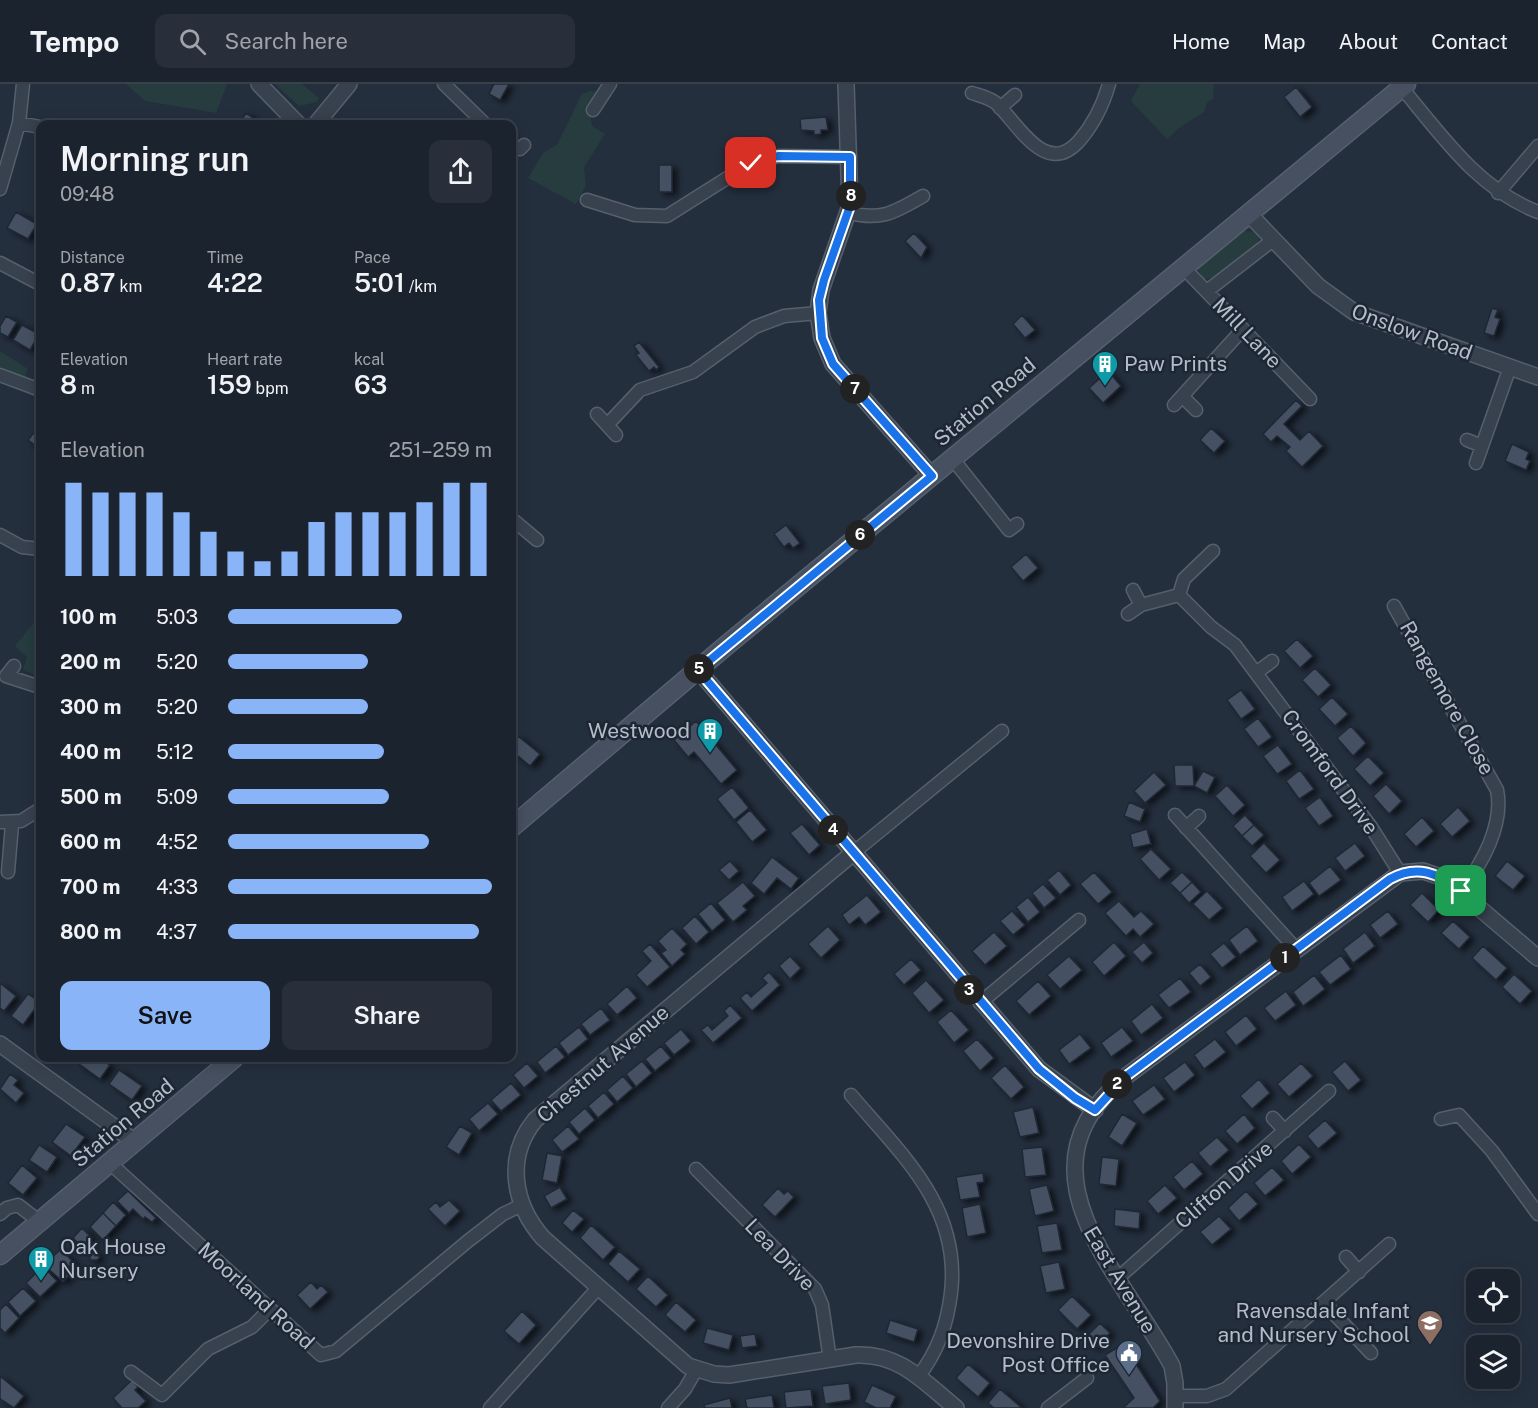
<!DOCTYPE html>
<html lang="en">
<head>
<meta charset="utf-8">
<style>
	:root { --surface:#1b232e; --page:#282f3a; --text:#f1f3f6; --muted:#a0a4aa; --line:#39404a; --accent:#8ab4f8 }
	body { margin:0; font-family:"Public Sans",sans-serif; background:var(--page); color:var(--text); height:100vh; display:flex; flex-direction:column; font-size:22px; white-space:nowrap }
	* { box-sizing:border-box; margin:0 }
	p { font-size:20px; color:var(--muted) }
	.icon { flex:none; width:33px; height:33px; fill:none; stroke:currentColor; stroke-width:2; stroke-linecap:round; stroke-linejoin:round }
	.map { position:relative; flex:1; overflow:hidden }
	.sheet { position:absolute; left:36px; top:36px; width:480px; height:942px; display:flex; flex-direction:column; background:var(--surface); border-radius:12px; box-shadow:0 3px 15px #0003,0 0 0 2px var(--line) }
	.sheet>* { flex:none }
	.tools { position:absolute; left:1466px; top:1185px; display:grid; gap:12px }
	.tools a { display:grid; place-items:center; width:54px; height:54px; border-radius:12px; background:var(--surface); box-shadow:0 3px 15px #0003,0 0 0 2px var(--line); font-size:30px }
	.pin { position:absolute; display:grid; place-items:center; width:51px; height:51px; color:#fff; margin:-26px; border-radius:12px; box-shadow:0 3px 9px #0006 }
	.km { position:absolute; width:30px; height:30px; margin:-15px; border-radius:50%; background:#222; color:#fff; font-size:16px; line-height:30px; text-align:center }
	.round { display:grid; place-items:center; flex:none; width:63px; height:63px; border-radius:12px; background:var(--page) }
	.overview { display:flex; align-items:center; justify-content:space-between; height:102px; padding:0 24px }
	h1 { font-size:33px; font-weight:600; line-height:45px }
	.figures { display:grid; grid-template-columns:repeat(3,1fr); gap:9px; height:102px; padding:6px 24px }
	.figures div { display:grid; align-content:center }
	.figures b { font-size:26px; font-weight:600 }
	.figures small { font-size:16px; font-weight:400 }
	.figures p { font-size:16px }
	.chart { height:168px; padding:12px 24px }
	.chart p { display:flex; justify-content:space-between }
	.chart svg { width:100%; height:108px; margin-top:6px; stroke:var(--accent); stroke-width:6 }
	.button { display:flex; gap:12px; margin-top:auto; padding:12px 24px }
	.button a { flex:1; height:69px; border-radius:12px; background:var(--accent); color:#111; font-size:24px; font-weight:600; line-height:69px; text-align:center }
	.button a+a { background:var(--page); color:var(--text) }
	ul { padding:0 24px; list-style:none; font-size:20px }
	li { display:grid; grid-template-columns:96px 72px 1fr; align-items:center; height:45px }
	li i { height:15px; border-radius:8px; background:var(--accent) }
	header { display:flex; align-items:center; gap:36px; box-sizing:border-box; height:84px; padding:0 30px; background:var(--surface); border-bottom:2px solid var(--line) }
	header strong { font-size:28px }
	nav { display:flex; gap:33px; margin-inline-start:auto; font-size:21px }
	.search { width:420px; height:54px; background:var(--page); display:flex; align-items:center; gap:15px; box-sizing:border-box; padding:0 21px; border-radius:12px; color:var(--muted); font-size:22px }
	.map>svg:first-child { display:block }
	.green { fill:#263c3f }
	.building { fill:#455162; stroke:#1f2835; stroke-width:1.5; filter:url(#shadow) }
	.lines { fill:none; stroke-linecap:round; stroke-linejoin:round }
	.minor-casing { stroke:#565f6c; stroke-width:15 }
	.tertiary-casing { stroke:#565f6c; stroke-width:18 }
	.secondary-casing { stroke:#565f6c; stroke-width:21 }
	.minor { stroke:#38414e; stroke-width:12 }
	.tertiary { stroke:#38414e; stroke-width:15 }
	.secondary { stroke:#465061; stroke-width:18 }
	.route-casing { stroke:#fff; stroke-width:12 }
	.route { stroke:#1a73e8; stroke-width:8 }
	.labels { text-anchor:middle; stroke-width:5; stroke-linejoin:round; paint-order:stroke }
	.street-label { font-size:21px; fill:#b4bcc9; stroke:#1d2633 }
	.poi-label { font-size:21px; fill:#b4bcc9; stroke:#1d2633; text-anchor:end }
</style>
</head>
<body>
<header>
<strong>Tempo</strong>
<div class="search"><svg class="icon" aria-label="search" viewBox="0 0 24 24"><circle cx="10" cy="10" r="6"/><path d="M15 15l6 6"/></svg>Search here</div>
<nav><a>Home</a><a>Map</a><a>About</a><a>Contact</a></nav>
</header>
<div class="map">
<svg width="1538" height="1324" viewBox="0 0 1538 1324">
	<defs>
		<filter id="shadow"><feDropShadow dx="5" dy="3" stdDeviation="3" flood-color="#0009"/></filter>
	</defs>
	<rect width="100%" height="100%" fill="#242f3e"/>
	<path class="green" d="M126,0H227L216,29L145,17Z
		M275,0H302L319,14L317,18L299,22Z
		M1140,0H1214L1213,15L1207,18L1204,28L1179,44L1167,55L1131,17Z
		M590,7L598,8L589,22L592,42L605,50L584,83L586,101L576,120L528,94L543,69L557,61L582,10Z
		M1238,146L1256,148L1259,155L1256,162L1214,194L1203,195L1197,183Z
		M0,267L28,285L25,293L0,284Z
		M39,532L40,534V593L23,586L27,573L15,562Z"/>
	<path class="building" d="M494,0H509L500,16L489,10Z
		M1296,3L1312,23L1300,33L1284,13Z
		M246,29L256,36L254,40H239Z
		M826,33L828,46H821V50L814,51V47L801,46L800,35Z
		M659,81H672V108H659Z
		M16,128L37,140L28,155L7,144Z
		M914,149L927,163L921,174L905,157Z
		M1492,224L1498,226L1495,233L1500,235L1494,252L1484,249Z
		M1022,231L1035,246L1025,254L1013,240Z
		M6,232L17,238L8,253L0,249V242Z
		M22,241L39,250L30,266L13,256Z
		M639,258L659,283L656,286L654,283L649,287L636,271L639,269L634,262Z
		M1108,287L1121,302L1103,319L1089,304Z
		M1296,316L1302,322L1284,340L1300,356L1309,347L1323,362L1302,383L1286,367L1290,363L1277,352L1271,358L1263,350Z
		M39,342L40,357L36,362L28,356Z
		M1211,344L1225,357L1214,369L1200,356Z
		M1512,360L1529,368L1526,375L1530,377L1526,386L1505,377Z
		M786,441L800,459L793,464L789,459L784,463L774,450Z
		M1026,470L1038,484L1023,497L1011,483Z
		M1297,555L1313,572L1300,584L1284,567Z
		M1315,584L1331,601L1318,613L1302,596Z
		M1241,606L1255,625L1241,635L1227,616Z
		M1332,613L1348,630L1335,642L1319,625Z
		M1258,634L1272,653L1258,663L1244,645Z
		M696,637L737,686L721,700L694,668L688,673L674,656Z
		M1351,642L1366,659L1353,672L1337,654Z
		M518,652L540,670L530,682L512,667V660Z
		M1278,661L1292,680L1277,690L1263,672Z
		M1368,672L1384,689L1370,702L1354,685Z
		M1174,681H1193L1194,702H1175Z
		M1300,686L1314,705L1299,715L1286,697Z
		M1203,687L1215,693L1207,709L1194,702Z
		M1154,688L1166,701L1145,719L1134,707Z
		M1386,700L1402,717L1389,730L1373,712Z
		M1227,701L1245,721L1233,732L1215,712Z
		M732,703L749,724L734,736L717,715Z
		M1320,713L1333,732L1319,742L1305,724Z
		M1129,718L1145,725L1140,738L1124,732Z
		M1458,723L1470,737L1452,753L1440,740Z
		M750,726L767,746L752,758L736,738Z
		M1245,731L1254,741L1242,752L1233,742Z
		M1422,733L1434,747L1416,763L1404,750Z
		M802,740L820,761L809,771L790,749Z
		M1254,741L1264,751L1252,762L1242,752Z
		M1147,745L1151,760L1133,764L1130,750Z
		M1264,759L1280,776L1266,789L1250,772Z
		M1355,759L1365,772L1345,787L1335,774Z
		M1151,765L1171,785L1159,796L1140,775Z
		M772,773L799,794L791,805L777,794L764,810L751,799Z
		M730,777L739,787L729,796L719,786Z
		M1507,777L1525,792L1513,806L1495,792Z
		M1330,782L1341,796L1319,812L1309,799Z
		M1059,786L1071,801L1060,811L1047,796Z
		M1094,788L1112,808L1098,820L1080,800Z
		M1182,788L1192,798L1180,809L1170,799Z
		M1304,797L1314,810L1292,827L1282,813Z
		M743,798L755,812L743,822L747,826L733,838L717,819Z
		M1192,798L1201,808L1189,819L1180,809Z
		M1043,800L1056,814L1044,824L1032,809Z
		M1207,807L1223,824L1209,836L1193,820Z
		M1422,809L1439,826L1428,838L1410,821Z
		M867,811L881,828L865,841L859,833L849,841L842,831Z
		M1028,813L1040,828L1028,838L1016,823Z
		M1119,817L1134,833L1141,827L1154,840L1140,853L1133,845L1126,852L1105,829Z
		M711,819L725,836L712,847L698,830Z
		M1012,827L1025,841L1013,851L1000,837Z
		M1388,827L1398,840L1380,854L1370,841Z
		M695,832L709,848L696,860L682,844Z
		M1453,837L1470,853L1459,865L1441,849Z
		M828,842L840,856L821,874L808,860Z
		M1247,842L1258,857L1240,871L1229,856Z
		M672,844L687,860L681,866L685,870L672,882L661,869L666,866L658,857Z
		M994,848L1007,862L985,881L972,867Z
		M1365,848L1375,862L1353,879L1343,865Z
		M1114,858L1126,872L1104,892L1092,878Z
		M1144,858L1153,869L1142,879L1132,868Z
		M1224,859L1236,873L1222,884L1210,870Z
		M650,860L670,883L647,903L636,891L651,877L642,867Z
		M1483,862L1507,884L1496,896L1472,874Z
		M1341,871L1351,885L1330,901L1319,888Z
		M790,872L801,884L790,895L779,882Z
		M1069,872L1082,886L1060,905L1047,891Z
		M911,875L921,886L904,901L894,890Z
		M1200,880L1211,893L1200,902L1189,889Z
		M769,888L780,901L752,927L740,914L747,908L751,913L767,899L762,894Z
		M1514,890L1532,907L1520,920L1502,903Z
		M1314,891L1325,905L1303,922L1293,908Z
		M1180,894L1191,908L1169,924L1158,911Z
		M926,896L944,916L929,929L912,909Z
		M1038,897L1051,912L1029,931L1016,917Z
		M0,899L16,912L4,927L0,924Z
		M627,902L637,914L617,931L607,920Z
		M1286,907L1296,921L1275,937L1264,924Z
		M28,910L40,918L23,941L11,932Z
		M1152,920L1163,934L1141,951L1131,937Z
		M730,921L742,934L713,959L701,946L708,941L712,946L728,932L724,927Z
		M601,924L610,936L590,951L581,940Z
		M951,926L969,946L954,959L937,938Z
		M1246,931L1257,945L1236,962L1225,948Z
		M579,943L588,955L568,971L559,959Z
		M1122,943L1133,957L1111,973L1101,959Z
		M681,945L691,957L674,971L664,959Z
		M1080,950L1091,964L1069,980L1059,966Z
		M977,955L994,974L980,987L963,967Z
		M1215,955L1226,968L1204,985L1194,971Z
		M556,962L565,973L545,989L537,978Z
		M661,962L671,974L655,987L645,975Z
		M84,974H99L110,981L100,995L79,980Z
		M642,977L652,989L636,1003L626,990Z
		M1345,977L1361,996L1348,1007L1332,988Z
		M1185,978L1195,991L1174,1008L1163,994Z
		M527,979L538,992L524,1004L513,991Z
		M1301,979L1313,992L1289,1013L1277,1000Z
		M1005,981L1024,1003L1011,1015L991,994Z
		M119,986L142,1002L132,1016L109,1000Z
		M10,990L18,996L14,1001L24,1009L16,1019L0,1005Z
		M623,992L633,1004L617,1018L607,1006Z
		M1259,995L1270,1009L1252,1025L1240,1012Z
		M511,999L521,1011L501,1027L491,1016Z
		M1154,1001L1165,1015L1143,1031L1132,1017Z
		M604,1008L614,1020L598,1034L588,1022Z
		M488,1019L498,1030L479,1047L469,1035Z
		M1033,1023L1039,1049L1020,1053L1013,1028Z
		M585,1024L595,1036L579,1050L569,1038Z
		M1122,1030L1137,1039L1122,1062L1108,1053Z
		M1244,1030L1255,1044L1237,1060L1225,1047Z
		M1325,1036L1337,1049L1318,1065L1307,1052Z
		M66,1040L85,1053L71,1072L52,1058Z
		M460,1042L472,1049L459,1071L446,1063Z
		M568,1042L579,1055L562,1068L552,1056Z
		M1217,1053L1229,1066L1210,1083L1198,1069Z
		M1299,1060L1311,1073L1292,1090L1281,1077Z
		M39,1061L57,1073L47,1088L29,1076Z
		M1042,1063L1046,1091L1025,1093L1022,1065Z
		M547,1069L562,1072L557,1099L542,1096Z
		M1102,1073L1119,1075L1116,1102L1099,1100Z
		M1192,1077L1203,1090L1184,1106L1173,1093Z
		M22,1081L37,1094L23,1111L8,1099Z
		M1272,1083L1284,1096L1265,1112L1254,1099Z
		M983,1089L984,1098L977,1099L980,1113L960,1116L956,1093Z
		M1047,1101L1054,1127L1035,1132L1029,1105Z
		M1165,1101L1177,1114L1158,1130L1147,1117Z
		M560,1103L567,1115L551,1124L544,1112Z
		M778,1104L784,1110L788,1107L794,1113L775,1133L762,1121Z
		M128,1107L156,1134L152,1138L145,1133L143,1135L133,1125L129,1129L117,1117Z
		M1246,1107L1258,1120L1239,1137L1228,1124Z
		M449,1116L460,1127L445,1142L428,1125L436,1118L440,1123Z
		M113,1118L126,1131L116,1142L103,1129Z
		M980,1120L986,1149L967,1153L962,1124Z
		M1115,1125L1140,1128L1139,1145L1114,1142Z
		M573,1126L584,1135L572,1148L562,1139Z
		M103,1129L116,1142L103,1156L90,1143Z
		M1219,1132L1231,1145L1212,1161L1200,1148Z
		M1057,1139L1062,1166L1042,1169L1037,1142Z
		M591,1141L615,1163L603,1176L580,1154Z
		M82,1144L91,1153V1164L100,1173L97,1176H90V1171L73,1154Z
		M61,1165L75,1180L69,1185L72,1189L63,1198L44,1181Z
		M619,1167L640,1185L628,1198L608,1180Z
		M1059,1178L1065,1205L1046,1209L1040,1182Z
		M43,1182L57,1197L40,1213L26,1199Z
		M648,1192L668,1211L656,1223L636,1205Z
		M311,1198L317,1205L321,1201L328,1208L310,1225L297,1211Z
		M23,1204L36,1217L20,1232L8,1218Z
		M1072,1212L1091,1231L1077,1245L1058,1226Z
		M676,1218L696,1236L685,1248L665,1231Z
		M6,1220L19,1234L5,1249L0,1244V1226Z
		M522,1227L536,1241L519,1260L504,1247Z
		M890,1236L918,1245L914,1258L886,1249Z
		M1100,1239L1110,1249L1095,1264L1085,1254Z
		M707,1244L733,1251L729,1266L703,1259Z
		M755,1250L757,1262L742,1264L740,1252Z
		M1123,1260L1160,1317L1153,1324H1123L1134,1314L1105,1271Z
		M968,1280L990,1299L978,1313L956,1294Z
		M0,1292L24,1312L14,1324L0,1315Z
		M132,1296L138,1303L135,1306L146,1317L138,1324H122L113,1314Z
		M849,1299L851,1316L825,1320L822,1302Z
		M872,1301L896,1312L890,1324H876L864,1318Z
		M811,1305L813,1322L786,1324L784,1308Z
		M1000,1305L1022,1324H994L988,1319Z
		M772,1311L774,1324H747L745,1315Z
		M730,1314L732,1324H705L704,1321Z"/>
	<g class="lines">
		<g class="minor-casing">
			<path id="minor" d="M444,0L485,40
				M1402,4C1442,52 1478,105 1538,128
				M972,9C981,12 991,14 997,20C1018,40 1046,94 1079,57C1093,41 1103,21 1109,0
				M1000,24L1015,11
				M593,26L610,0
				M19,39L40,43
				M512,63L520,65L524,61
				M0,105L19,39L23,0
				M1498,109L1538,62
				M587,116L635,131L667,132L751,79L779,72L850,73
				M849,129C882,137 895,128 923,112
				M0,179L40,200
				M1183,183L1310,315
				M1207,207L1273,156
				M0,291L40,306
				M1182,312L1196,326
				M1174,321L1243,245
				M597,330L616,351
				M607,341L640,306L693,288L755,243L784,232L818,229
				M1467,356L1482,362
				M952,374L1009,446L1017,440
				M1476,379L1510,283
				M512,435L537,456
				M0,451L22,463L40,465
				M1133,506L1141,521
				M1179,511L1211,543L1235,561L1371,743L1400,789
				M1394,522L1497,706C1504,741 1482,780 1461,807
				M1128,530L1141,521L1179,511L1184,495L1213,467
				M14,582L6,592L40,603
				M1256,589L1272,577
				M1175,731L1296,865
				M0,738L21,737L40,725
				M1186,744L1199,732
				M853,769L1002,647
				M8,788L12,740
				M980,919L1079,836
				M851,1011C902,1071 961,1123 951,1209C947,1241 938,1267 918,1293
				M1273,1034L1285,1047
				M1441,1035L1459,1031L1492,1067L1538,1130
				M111,1080L321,1271L336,1267L468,1157L503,1130L522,1121
				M696,1085L815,1205L822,1221L830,1276
				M0,1130L7,1124L18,1121L40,1138
				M1346,1173L1359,1188
				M1118,1194L1329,1007
				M1325,1220L1371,1269
				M131,1288L162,1311L208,1265L252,1243L270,1225
				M1176,1312H1207L1226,1305L1389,1160
				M490,1324L598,1204
				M668,1324L685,1305L696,1286
				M1048,1324L1087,1294"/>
		</g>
		<g class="tertiary-casing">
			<path id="tertiary" d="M259,0L298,40
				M846,0L850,122L821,206L818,229L822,254L833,280L932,392
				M316,40L349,0
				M1249,130L1318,202L1354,228L1538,293
				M698,586L1039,985L1095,1026
				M853,769L535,1036C505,1073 513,1120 543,1154L688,1282L714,1290L729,1291L856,1271C900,1269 924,1298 956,1324
				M0,960L135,1058
				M1175,1324V1299L1172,1282C1124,1191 1009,1087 1125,993L1400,789L1423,787L1444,794L1538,874"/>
		</g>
		<g class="secondary-casing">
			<path id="secondary" d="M512,743L728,560L1406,0
				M0,1171L234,974"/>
		</g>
		<use href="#minor" class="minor"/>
		<use href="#tertiary" class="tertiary"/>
		<use href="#secondary" class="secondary"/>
	</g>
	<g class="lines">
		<g class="route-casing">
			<path id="route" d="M751,79L778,72L850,73V122L824,196L819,216L822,254L833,280L932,392L698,586L1039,985L1075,1014L1095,1026L1125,993L1390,795C1417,780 1438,789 1461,807"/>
		</g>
		<use href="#route" class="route"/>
	</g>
	<defs>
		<g id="building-pin" transform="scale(1.35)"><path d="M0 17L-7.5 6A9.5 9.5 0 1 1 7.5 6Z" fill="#0f9aa8" stroke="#1d2633"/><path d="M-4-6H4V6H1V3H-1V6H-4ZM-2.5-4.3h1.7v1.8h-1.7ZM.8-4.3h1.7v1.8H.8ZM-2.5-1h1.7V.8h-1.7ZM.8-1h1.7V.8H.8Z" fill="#fff"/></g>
		<g id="school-pin" transform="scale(1.35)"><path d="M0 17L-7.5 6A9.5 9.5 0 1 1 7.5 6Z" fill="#8d6e63" stroke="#1d2633"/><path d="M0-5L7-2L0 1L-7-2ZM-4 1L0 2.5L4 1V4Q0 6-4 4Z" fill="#fff"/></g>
		<g id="civic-pin" transform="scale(1.35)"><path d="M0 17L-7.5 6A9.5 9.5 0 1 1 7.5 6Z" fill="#5c6f8a" stroke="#1d2633"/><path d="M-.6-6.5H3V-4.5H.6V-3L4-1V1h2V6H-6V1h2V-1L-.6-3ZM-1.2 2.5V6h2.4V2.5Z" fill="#fff"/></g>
	</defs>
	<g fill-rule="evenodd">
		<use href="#building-pin" x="1105" y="280"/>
		<use href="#building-pin" x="710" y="647"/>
		<use href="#building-pin" x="41" y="1175"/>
		<use href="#school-pin" x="1430" y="1239"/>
		<use href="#civic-pin" x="1129" y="1269"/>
	</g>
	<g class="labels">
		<g class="street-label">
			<text transform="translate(1412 248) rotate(20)" y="7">Onslow Road</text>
			<text transform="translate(1247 249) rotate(46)" y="7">Mill Lane</text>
			<text transform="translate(985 318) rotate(-40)" y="7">Station Road</text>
			<text transform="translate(1447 614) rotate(61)" y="7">Rangemore Close</text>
			<text transform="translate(1330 688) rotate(54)" y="7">Cromford Drive</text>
			<text transform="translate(603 980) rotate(-41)" y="7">Chestnut Avenue</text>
			<text transform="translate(123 1039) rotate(-40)" y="7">Station Road</text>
			<text transform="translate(1224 1101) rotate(-41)" y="7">Clifton Drive</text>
			<text transform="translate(780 1171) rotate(46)" y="7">Lea Drive</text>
			<text transform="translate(1120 1196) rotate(59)" y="7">East Avenue</text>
			<text transform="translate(256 1212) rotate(42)" y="7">Moorland Road</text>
		</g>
		<g class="poi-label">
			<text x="1124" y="287" text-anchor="start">Paw Prints</text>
			<text x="690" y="654">Westwood</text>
			<text x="60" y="1170" text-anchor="start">Oak House<tspan x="60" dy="24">Nursery</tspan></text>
			<text x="1410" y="1234">Ravensdale Infant<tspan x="1410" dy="24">and Nursery School</tspan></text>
			<text x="1110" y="1264">Devonshire Drive<tspan x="1110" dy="24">Post Office</tspan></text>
		</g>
	</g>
</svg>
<div class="tools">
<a><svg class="icon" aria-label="locate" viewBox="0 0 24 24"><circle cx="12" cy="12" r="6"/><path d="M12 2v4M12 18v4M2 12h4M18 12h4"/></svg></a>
<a><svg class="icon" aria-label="layers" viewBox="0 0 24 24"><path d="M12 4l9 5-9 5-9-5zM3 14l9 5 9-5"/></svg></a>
</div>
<div class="pin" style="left:1461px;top:807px;background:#1e9e55"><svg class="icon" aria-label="arrive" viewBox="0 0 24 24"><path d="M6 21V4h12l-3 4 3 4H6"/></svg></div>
<div class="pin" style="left:751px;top:79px;background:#d93025"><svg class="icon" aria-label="check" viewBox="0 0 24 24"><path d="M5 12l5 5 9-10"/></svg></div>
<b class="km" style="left:1285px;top:874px">1</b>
<b class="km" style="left:1117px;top:1000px">2</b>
<b class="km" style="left:969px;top:906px">3</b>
<b class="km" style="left:833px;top:746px">4</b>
<b class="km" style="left:699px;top:585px">5</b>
<b class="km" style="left:860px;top:451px">6</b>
<b class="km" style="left:855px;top:305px">7</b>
<b class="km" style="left:851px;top:112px">8</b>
<section class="sheet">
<div class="overview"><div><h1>Morning run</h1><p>09:48</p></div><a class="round"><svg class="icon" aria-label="share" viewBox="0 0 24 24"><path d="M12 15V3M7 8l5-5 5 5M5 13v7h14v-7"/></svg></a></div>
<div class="figures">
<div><p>Distance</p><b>0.87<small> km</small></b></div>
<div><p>Time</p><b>4:22</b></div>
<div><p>Pace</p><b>5:01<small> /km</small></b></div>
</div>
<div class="figures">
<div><p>Elevation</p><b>8<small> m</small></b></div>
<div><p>Heart rate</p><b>159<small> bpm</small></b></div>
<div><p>kcal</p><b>63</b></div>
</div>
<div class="chart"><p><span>Elevation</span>251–259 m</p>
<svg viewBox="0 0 160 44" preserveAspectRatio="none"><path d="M5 44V6M15 44V10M25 44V10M35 44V10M45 44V18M55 44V26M65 44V34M75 44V38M85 44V34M95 44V22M105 44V18M115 44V18M125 44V18M135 44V14M145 44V6M155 44V6"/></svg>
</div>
<ul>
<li><b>100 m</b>5:03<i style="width:66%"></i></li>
<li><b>200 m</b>5:20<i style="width:53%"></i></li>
<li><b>300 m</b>5:20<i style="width:53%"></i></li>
<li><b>400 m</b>5:12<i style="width:59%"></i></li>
<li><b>500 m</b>5:09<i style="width:61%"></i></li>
<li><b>600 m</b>4:52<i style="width:76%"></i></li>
<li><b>700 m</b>4:33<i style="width:100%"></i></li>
<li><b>800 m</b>4:37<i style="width:95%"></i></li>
</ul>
<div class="button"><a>Save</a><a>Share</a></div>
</section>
</div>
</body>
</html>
